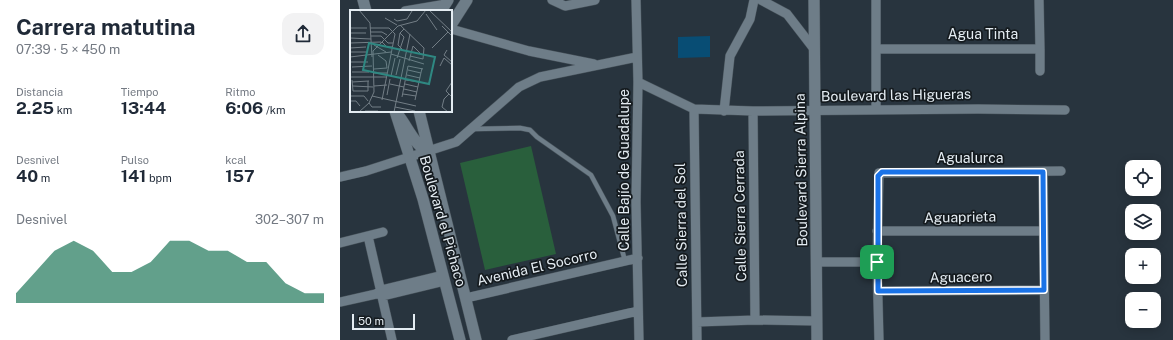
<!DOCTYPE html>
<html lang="es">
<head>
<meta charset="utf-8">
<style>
	:root { --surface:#fff; --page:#f2f2f3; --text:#1f2937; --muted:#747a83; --accent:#20785b }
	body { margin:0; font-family:"Public Sans",sans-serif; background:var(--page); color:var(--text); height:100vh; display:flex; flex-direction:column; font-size:15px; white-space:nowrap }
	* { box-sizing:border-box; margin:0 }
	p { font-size:13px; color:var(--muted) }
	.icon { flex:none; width:22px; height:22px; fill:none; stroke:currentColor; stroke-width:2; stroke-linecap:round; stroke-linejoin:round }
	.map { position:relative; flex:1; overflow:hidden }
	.details { display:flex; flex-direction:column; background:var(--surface); width:340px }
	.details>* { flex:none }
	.tools { position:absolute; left:785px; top:160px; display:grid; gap:8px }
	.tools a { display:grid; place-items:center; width:36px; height:36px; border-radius:8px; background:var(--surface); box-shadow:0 2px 10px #0003; font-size:20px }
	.scale { position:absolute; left:12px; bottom:10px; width:63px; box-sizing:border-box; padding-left:4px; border:2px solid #e4ecf2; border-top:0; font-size:11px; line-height:14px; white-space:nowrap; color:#e4ecf2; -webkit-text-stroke:3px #151b1f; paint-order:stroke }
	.pin { position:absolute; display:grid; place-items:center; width:34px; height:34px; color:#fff; margin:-17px; border-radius:8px; box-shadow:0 2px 6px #0006 }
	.round { display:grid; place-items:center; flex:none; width:42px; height:42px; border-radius:12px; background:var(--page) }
	.overview { display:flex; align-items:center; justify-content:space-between; height:68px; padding:0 16px }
	h1 { font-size:22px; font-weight:700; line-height:30px }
	.figures { display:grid; grid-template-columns:repeat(3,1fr); gap:6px; height:68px; padding:4px 16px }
	.figures div { display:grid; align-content:center }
	.figures b { font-size:17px; font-weight:700 }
	.figures small { font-size:11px; font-weight:400 }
	.figures p { font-size:11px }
	.chart { height:112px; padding:8px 16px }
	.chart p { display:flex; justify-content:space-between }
	.chart svg { width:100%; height:72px; margin-top:4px; fill:var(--accent); opacity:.7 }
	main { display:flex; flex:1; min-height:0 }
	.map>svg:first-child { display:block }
	.green { fill:#295f3c }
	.building { fill:#084d74 }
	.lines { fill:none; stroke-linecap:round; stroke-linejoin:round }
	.service-casing { stroke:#47525a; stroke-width:5.5 }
	.minor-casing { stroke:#47525a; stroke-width:10 }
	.tertiary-casing { stroke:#47525a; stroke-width:12 }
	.service { stroke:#6e7d88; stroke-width:4.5 }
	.minor { stroke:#6e7d88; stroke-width:9 }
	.tertiary { stroke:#6e7d88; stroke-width:11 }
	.route-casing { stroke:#fff; stroke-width:8 }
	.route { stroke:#1a73e8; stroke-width:5 }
	.labels { text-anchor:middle; stroke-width:3.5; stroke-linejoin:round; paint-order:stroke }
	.street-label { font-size:14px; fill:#e4ecf2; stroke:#151b1f }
	.inset-road { fill:none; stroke:#737e86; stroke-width:1 }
	.view { fill:#2f8882; fill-opacity:0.15; stroke:#2f8882; stroke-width:2 }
	.inset-edge { fill:none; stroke:#e4ecf2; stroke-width:2 }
</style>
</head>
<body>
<main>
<section class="details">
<div class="overview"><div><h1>Carrera matutina</h1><p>07:39 · 5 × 450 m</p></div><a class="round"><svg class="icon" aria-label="share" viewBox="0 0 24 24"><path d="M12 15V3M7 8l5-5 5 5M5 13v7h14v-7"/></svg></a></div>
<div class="figures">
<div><p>Distancia</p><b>2.25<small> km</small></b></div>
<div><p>Tiempo</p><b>13:44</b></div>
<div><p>Ritmo</p><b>6:06<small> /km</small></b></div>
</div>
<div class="figures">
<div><p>Desnivel</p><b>40<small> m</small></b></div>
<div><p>Pulso</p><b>141<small> bpm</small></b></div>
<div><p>kcal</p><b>157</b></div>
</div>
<div class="chart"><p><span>Desnivel</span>302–307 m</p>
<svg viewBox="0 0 160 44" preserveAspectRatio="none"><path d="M0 44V38L10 25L20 12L30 6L40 12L50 25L60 25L70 19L80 6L90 6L100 12L110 12L120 19L130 19L140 32L150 38L160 38V44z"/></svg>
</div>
</section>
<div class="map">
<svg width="833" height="340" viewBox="0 0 833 340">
	<rect width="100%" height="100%" fill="#28343e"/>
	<path class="green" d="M191,146L216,254L145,270L120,163Z"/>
	<path class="building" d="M370,36V57L338,58V37Z"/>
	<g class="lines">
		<g class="service-casing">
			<path id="service" d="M133,129L180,128L190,130L197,137L251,175L273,216L285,261"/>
		</g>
		<g class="minor-casing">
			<path id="minor" d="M212,0L225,6L255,0
				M296,0L298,82L296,202L299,340
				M421,0L447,14L474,49
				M65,11L106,4
				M111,29L189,51L254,64
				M536,49H700L699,0
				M700,49V71
				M298,82L354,109L413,111L638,109L725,110
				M354,109L357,340
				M536,110V0
				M384,111L390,56L410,19L414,0
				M413,111L415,320
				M703,172L705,340
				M0,177L26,171L116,142L179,87L200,77L297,57
				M537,231H703
				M28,236L52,340
				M0,243L43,232
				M476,262H537
				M538,291L704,290
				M38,294L43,296L105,281
				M126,298L298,258
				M0,302L36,294L41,290L103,275
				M357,322L415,320L477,321
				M172,340L298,311
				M539,340L537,262L539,173L721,171"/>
		</g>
		<g class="tertiary-casing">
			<path id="tertiary" d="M23,0L26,11
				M474,0L477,340
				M101,11L108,0
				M111,25L127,0
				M55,111L83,199L120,340
				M79,111L136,340
				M59,116C67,126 77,149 88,151"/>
		</g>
		<use href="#service" class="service"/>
		<use href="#minor" class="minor"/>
		<use href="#tertiary" class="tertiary"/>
	</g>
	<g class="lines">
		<g class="route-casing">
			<path id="route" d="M542,172H703L704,290L538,291V176Z"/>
		</g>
		<use href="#route" class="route"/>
	</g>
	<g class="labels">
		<g class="street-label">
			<text x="643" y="39">Agua Tinta</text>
			<text transform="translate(556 95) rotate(-1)" y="5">Boulevard las Higueras</text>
			<text x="630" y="163">Agualurca</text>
			<text transform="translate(284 170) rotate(-90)" y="5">Calle Bajío de Guadalupe</text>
			<text transform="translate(461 170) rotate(-91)" y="5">Boulevard Sierra Alpina</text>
			<text transform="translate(400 216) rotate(-91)" y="5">Calle Sierra Cerrada</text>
			<text transform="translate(620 217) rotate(-1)" y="5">Aguaprieta</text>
			<text transform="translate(103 221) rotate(74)" y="5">Boulevard el Pichaco</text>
			<text transform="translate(341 225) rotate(-91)" y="5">Calle Sierra del Sol</text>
			<text transform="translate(197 267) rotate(-13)" y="5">Avenida El Socorro</text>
			<text transform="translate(621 277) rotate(-1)" y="5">Aguacero</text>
		</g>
	</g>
	<g transform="translate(10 10)">
		<rect width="102" height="102" fill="#28343e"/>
		<path class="inset-road" d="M9,0L20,13L22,47M79,0L102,22M76,4L87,20M35,8L47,15M44,9L47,11L57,9L62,1M50,15L74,38L73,49L60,46M92,16L102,26M0,18H17M20,18H39L45,24L32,90M21,22H32L37,25M0,23H16M21,26H31L38,33H43M0,28L21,29M32,32L37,37H42M0,33L31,32M24,35L36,42M0,38L16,37M82,38L98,22M52,39L48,35L50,23L54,19M97,40L94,45L102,52M1,42H16M41,44L74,54M28,45L36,51L37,58M0,47L41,42M47,48L54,27L50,23M59,51L63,36L70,43M1,52H18M90,56L94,48L102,55M2,57L22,56M24,59L37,58M58,60L71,63M2,62H19M24,63H37M46,65L50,49M57,65L70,68M41,66L45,48M0,67H36M2,70L3,81H18V71M56,70L69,72M2,72L19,71M102,72L96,81L102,87M40,74L54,77M55,74L68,77M3,76L23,77M24,76L37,75M54,79L67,82M53,84L66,86M37,85L40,69M0,86H14L18,91M22,86L66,96M52,87L58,56L73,59M65,90L72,58M0,91H6L10,96M19,93L22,97H31M45,97L65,101M15,101H28M9,102L19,93L24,82L23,41L48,16L67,11L76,0M44,102L60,24M98,102L92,97L94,89L99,84"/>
		<path class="view" d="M19,33L85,47L79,74L13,60Z"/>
		<rect width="102" height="102" class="inset-edge"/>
	</g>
</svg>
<div class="tools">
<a><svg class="icon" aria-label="locate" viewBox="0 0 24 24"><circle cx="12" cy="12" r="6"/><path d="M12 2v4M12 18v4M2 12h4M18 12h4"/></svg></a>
<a><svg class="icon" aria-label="layers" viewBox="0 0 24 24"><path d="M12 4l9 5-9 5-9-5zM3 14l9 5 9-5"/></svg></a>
<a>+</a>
<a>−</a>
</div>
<div class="scale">50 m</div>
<div class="pin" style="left:537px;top:262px;background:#1e9e55"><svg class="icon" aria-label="arrive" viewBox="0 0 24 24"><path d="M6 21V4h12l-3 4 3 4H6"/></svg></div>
</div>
</main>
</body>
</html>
